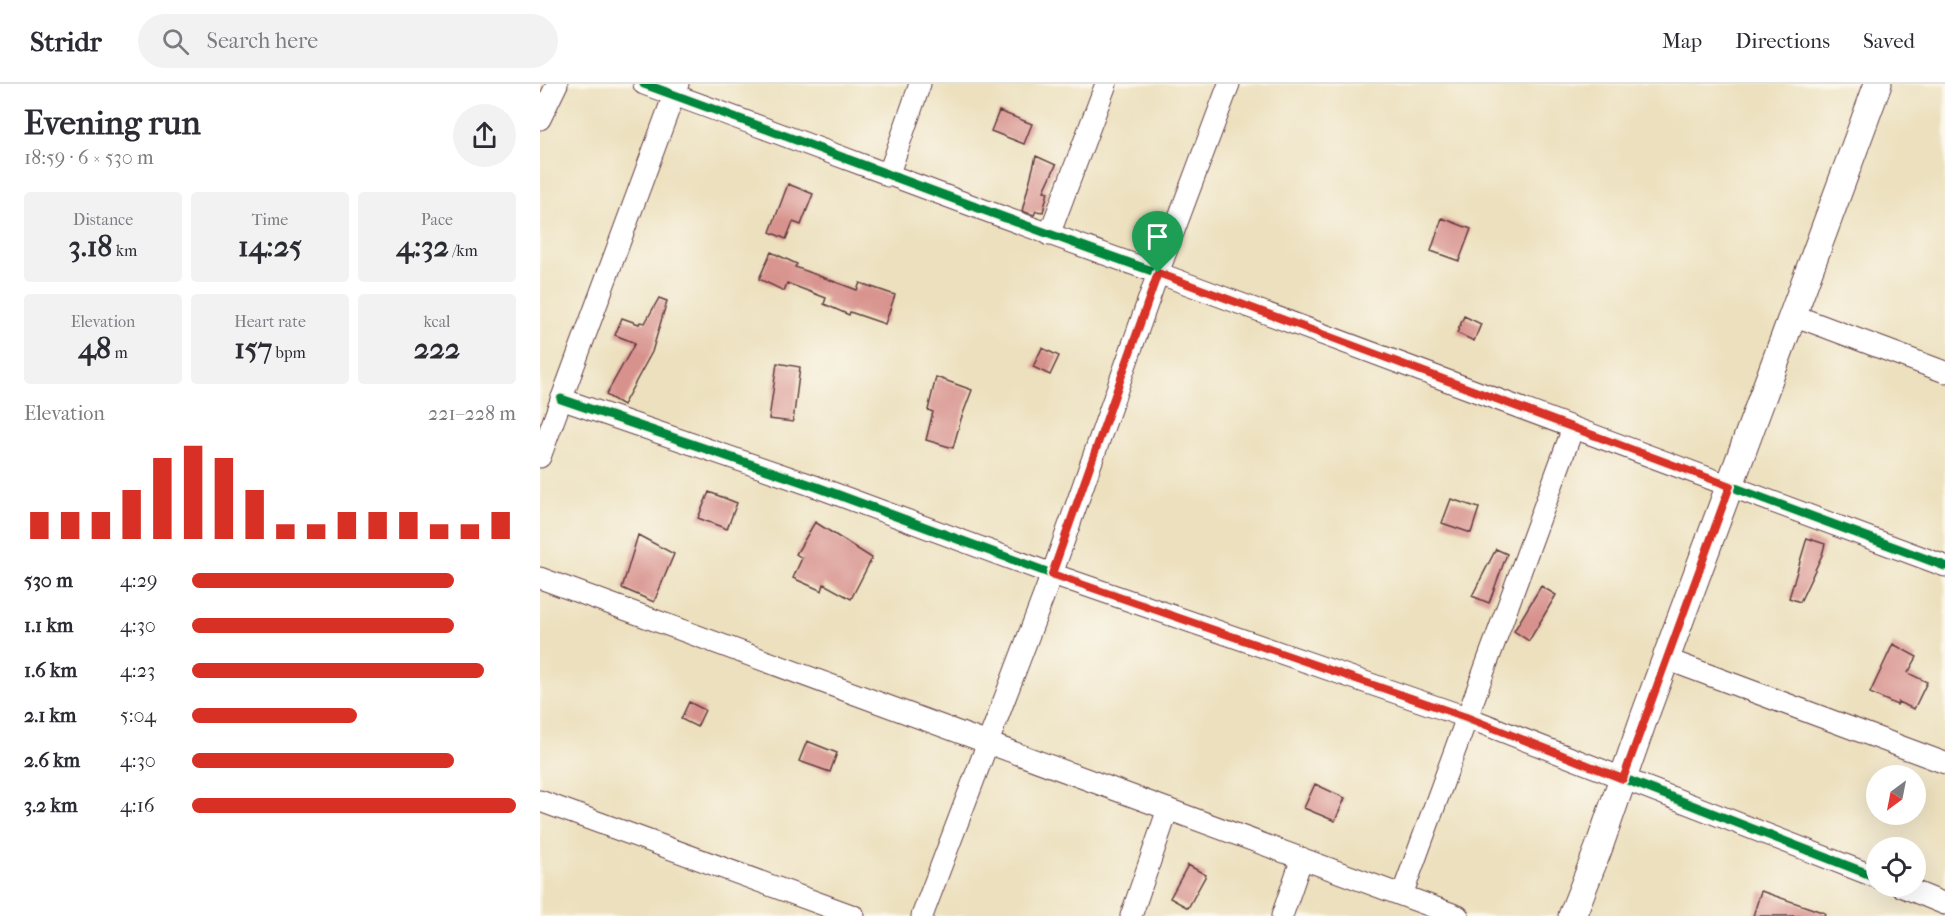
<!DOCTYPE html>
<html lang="en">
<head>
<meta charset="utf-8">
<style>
	:root { --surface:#fff; --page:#f2f2f3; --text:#2b2b33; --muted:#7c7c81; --line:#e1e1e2; --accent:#d93025 }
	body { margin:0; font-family:"IM FELL French Canon",serif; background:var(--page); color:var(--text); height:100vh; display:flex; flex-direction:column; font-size:22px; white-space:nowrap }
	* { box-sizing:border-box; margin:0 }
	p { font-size:20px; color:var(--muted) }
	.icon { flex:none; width:33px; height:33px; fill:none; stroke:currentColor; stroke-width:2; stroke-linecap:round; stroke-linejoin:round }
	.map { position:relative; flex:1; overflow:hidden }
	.side { display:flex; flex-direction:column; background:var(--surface); width:540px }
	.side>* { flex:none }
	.needle { width:39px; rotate:212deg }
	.tools { position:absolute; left:1326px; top:681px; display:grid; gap:12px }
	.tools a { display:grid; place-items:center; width:60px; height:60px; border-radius:50%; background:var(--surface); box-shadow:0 6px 24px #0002; font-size:30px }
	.pin { position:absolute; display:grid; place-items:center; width:51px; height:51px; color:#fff; margin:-62px -26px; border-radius:50% 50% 50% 0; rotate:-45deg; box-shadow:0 0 6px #0007 }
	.pin .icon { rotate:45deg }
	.round { display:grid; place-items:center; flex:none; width:63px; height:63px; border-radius:32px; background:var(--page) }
	.overview { display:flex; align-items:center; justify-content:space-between; height:102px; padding:0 24px }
	h1 { font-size:33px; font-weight:800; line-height:45px }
	.stats { display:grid; grid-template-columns:repeat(3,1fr); gap:9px; height:102px; padding:6px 24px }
	.stats div { display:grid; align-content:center; border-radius:6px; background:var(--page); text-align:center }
	.stats b { font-size:30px; font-weight:800 }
	.stats small { font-size:16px; font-weight:400 }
	.stats p { font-size:16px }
	.chart { height:168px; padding:12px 24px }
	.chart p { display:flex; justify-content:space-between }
	.chart svg { width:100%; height:108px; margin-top:6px; stroke:var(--accent); stroke-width:6 }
	ul { padding:0 24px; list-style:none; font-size:20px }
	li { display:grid; grid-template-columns:96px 72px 1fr; align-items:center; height:45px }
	li i { height:15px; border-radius:8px; background:var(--accent) }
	header { display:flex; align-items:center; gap:36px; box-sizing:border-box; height:84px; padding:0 30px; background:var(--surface); border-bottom:2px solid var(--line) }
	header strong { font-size:28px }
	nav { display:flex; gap:33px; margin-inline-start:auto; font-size:21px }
	.search { width:420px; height:54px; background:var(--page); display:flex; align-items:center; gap:15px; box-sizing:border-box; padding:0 21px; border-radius:33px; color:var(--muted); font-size:22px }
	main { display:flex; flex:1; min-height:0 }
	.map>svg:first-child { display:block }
	.building { fill:#d8928d }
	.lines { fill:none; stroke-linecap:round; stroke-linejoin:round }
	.minor-casing { stroke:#623c41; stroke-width:23 }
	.tertiary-casing { stroke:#623c41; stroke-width:29 }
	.minor { stroke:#fff; stroke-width:21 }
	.tertiary { stroke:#fff; stroke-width:27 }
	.cycleway-casing { stroke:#fbf7ec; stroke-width:13 }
	.cycleway { stroke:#00873e; stroke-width:9 }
	.route-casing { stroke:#fff; stroke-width:12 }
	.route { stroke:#d93025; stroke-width:8 }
</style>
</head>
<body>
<header>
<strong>Stridr</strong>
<div class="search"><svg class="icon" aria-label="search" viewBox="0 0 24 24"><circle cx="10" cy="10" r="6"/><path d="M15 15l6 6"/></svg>Search here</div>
<nav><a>Map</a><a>Directions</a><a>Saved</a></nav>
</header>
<main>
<section class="side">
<div class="overview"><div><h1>Evening run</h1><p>18:59 · 6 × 530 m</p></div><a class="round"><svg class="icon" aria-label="share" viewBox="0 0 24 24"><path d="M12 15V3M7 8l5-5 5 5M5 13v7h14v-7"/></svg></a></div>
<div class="stats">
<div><p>Distance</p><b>3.18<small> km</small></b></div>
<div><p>Time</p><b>14:25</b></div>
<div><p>Pace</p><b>4:32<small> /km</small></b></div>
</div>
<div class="stats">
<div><p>Elevation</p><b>48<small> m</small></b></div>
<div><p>Heart rate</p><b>157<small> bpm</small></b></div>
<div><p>kcal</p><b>222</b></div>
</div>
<div class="chart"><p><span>Elevation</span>221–228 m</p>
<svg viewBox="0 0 160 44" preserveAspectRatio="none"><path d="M5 44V33M15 44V33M25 44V33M35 44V24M45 44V11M55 44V6M65 44V11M75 44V24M85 44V38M95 44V38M105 44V33M115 44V33M125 44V33M135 44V38M145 44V38M155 44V33"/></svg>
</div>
<ul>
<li><b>530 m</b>4:29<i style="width:81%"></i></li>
<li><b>1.1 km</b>4:30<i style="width:81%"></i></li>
<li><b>1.6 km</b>4:23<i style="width:90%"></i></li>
<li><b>2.1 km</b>5:04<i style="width:51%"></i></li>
<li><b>2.6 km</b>4:30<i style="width:81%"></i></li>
<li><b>3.2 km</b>4:16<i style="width:100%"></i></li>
</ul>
</section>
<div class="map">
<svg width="1405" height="832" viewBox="0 0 1405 832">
	<rect width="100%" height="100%" fill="#fbf7ec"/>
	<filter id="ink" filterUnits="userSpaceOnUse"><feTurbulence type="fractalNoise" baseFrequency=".0167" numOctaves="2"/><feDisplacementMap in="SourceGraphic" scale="12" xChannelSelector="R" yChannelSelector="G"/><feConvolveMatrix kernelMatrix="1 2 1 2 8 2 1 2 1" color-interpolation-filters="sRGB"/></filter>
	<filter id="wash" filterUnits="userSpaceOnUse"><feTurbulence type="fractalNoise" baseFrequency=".008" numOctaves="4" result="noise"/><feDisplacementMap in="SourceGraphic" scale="24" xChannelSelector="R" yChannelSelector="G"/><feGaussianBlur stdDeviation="1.35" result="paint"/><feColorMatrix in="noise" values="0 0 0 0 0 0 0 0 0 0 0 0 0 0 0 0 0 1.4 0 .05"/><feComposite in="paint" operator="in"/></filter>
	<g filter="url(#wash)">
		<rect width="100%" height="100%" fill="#ece0be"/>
		<g id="blocks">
			<path class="building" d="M459,27L492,40L484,60L451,47Z
				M496,72L516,81L504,107L508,108L503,128L496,127L494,131L482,127Z
				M248,100L273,110L261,141L253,138L246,155L230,148Z
				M902,134L931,145L919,177L891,167Z
				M231,168L257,180L255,183L317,206L320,199L355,211L345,240L310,228L309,231L284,220L286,214L247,199L244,207L219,195Z
				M119,214L127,217L112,268L83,321L66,311L95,259L75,251L82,234L99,240L100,238L105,239Z
				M924,232L941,240L934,257L917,249Z
				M502,264L519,272L510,291L493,283Z
				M237,279L260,283L253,338L229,335Z
				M396,293L432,306L421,335L413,364L386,356L393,328L388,326Z
				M169,408L197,419L187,445L158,434Z
				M911,415L939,424L931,449L902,439Z
				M275,438L332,474L311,515L284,500L282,507L253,494L262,474L256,470Z
				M98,451L134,470L114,518L82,504Z
				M1267,454L1285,460L1282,471L1260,518L1249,514Z
				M956,465L967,470L949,519L932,512Z
				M1001,502L1016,511L989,557L974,547Z
				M1353,560L1377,573L1368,589L1387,598L1374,625L1358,618L1357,621L1330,609Z
				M149,618L165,626L157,643L141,635Z
				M267,657L297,669L290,688L259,677Z
				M775,700L805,714L795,737L764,724Z
				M648,781L666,791L648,824L630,814Z
				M1221,807L1285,829L1284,832H1213Z"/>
		</g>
	</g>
	<g filter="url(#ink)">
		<use href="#blocks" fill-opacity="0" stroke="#623c41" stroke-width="1.5"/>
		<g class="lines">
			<g class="minor-casing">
				<path id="minor" d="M104,0C276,62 446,129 618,189L1405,482
					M0,35L17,0
					M348,92L380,0
					M509,151L566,0
					M1253,231L1405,288
					M21,315L277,403L512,490L926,633L1336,793
					M0,373L138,0
					M0,494L918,832
					M1126,575L1405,679
					M0,717L314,832
					M1361,802L1405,820
					M862,811L1033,344
					M382,832L512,490L618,189L689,0
					M591,832L628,725
					M742,832L762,774"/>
			</g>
			<g class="tertiary-casing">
				<path id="tertiary" d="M1032,832L1058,766L1105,631L1338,0"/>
			</g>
			<use href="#minor" class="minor"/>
			<use href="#tertiary" class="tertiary"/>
			<g class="cycleway-casing">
				<path id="cycleway" d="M104,0C276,62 446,129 618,189L1405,482
					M21,315L277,403L512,490L926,633L1336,793"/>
			</g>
			<use href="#cycleway" class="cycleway"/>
		</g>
	</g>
	<g class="lines" filter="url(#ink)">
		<g class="route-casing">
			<path id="route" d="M618,189L1190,402L1083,695L926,633L512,490Z"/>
		</g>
		<use href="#route" class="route"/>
	</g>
</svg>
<div class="tools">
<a><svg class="needle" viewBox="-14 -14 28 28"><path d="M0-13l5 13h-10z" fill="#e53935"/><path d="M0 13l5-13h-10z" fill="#7c7c81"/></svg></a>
<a><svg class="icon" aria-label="locate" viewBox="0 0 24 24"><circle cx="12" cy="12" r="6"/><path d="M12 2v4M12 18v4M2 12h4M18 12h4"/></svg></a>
</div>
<div class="pin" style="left:618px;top:189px;background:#1e9e55"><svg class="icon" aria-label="arrive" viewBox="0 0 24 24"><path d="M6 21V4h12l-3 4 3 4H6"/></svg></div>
</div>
</main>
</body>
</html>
